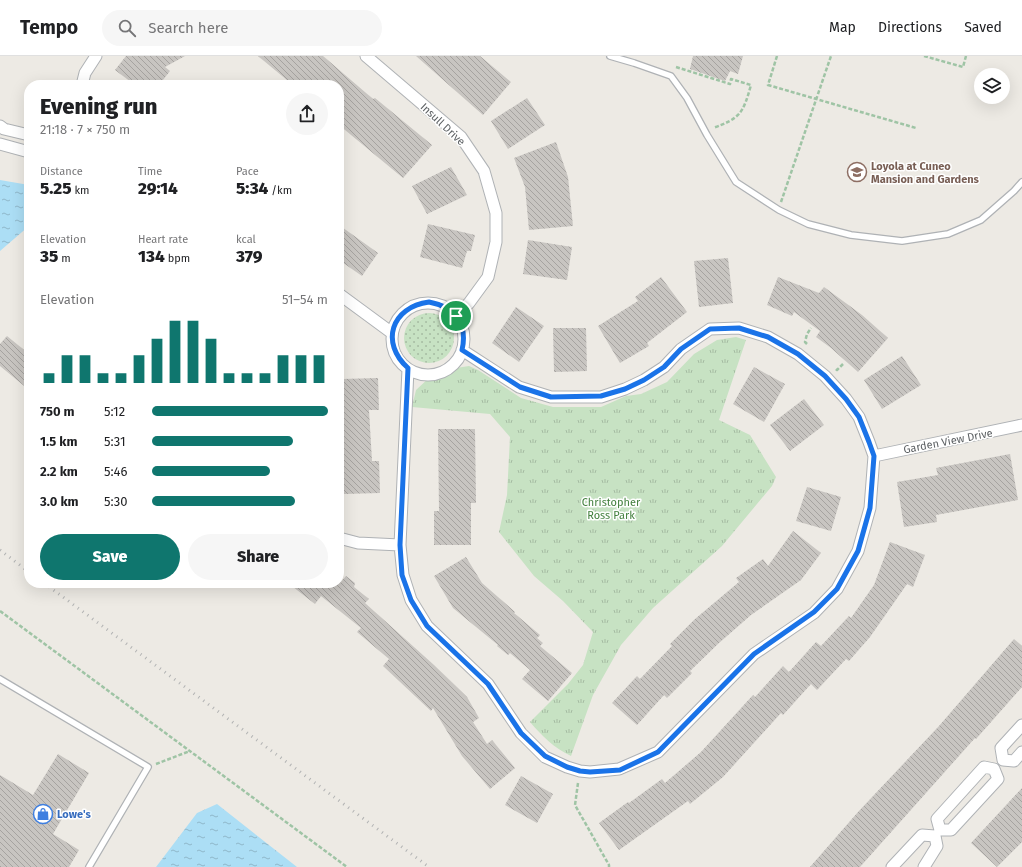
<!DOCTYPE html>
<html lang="en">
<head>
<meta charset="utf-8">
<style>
	:root { --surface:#fff; --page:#f6f6f6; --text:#202124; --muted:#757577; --line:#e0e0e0; --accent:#0f766e }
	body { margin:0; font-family:"Fira Sans",sans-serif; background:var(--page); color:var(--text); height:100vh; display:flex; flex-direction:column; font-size:15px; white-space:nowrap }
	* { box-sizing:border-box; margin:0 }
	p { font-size:13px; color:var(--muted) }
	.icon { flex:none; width:22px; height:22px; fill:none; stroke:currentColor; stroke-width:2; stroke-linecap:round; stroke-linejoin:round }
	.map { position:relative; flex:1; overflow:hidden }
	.panel { position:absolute; left:24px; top:24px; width:320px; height:508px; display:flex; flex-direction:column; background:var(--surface); border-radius:16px; box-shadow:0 4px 16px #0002 }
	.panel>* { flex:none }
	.tools { position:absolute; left:974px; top:12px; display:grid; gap:8px }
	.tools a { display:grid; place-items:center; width:36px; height:36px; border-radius:50%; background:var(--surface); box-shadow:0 4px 16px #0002; font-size:20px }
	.pin { position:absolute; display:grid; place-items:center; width:34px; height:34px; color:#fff; margin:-17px; border:2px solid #fff; border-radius:50%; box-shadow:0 1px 4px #0007 }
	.round { display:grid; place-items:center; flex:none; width:42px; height:42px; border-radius:21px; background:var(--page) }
	.overview { display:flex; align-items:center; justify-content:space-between; height:68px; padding:0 16px }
	h1 { font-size:22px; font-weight:800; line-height:30px }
	.figures { display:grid; grid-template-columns:repeat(3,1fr); gap:6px; height:68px; padding:4px 16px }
	.figures div { display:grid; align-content:center }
	.figures b { font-size:17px; font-weight:800 }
	.figures small { font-size:11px; font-weight:400 }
	.figures p { font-size:11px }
	.chart { height:112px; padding:8px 16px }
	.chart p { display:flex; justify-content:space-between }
	.chart svg { width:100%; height:72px; margin-top:4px; stroke:var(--accent); stroke-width:6 }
	.button { display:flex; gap:8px; margin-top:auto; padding:8px 16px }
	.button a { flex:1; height:46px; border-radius:24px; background:var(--accent); color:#fff; font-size:16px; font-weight:800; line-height:46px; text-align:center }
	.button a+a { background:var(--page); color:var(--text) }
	ul { padding:0 16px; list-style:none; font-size:13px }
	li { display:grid; grid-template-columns:64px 48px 1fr; align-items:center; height:30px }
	li i { height:10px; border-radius:5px; background:var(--accent) }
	header { display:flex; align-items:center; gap:24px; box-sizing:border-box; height:56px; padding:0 20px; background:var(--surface); border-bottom:1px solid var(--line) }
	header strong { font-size:19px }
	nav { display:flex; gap:22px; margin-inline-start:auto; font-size:14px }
	.search { width:280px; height:36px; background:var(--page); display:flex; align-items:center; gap:10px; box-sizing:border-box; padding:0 14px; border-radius:22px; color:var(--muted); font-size:15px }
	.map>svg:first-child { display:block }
	.grass { fill:url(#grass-dots) }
	.park { fill:url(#park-tufts) }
	.water { fill:url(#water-ripples) }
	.building { fill:url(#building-back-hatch) }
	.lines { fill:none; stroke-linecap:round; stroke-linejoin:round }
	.service-casing { stroke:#afb2b5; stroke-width:8 }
	.minor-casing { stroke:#afb2b5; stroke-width:13 }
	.path { stroke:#9fc4a5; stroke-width:2.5; stroke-dasharray:4 2; stroke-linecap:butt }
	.service { stroke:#fff; stroke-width:5.5 }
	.minor { stroke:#fff; stroke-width:11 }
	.rail { stroke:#b2b3b3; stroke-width:3; stroke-dasharray:1 5; stroke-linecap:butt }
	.route-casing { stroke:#fff; stroke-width:8 }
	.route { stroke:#1a73e8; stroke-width:5 }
	.labels { text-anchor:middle; stroke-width:3; stroke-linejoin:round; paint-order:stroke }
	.street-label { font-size:11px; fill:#5c6063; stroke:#fff }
	.education-label { font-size:11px; font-weight:bold; fill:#785e54; stroke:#fff; text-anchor:start }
	.park-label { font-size:11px; fill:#43803e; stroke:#fff }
	.shop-label { font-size:11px; font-weight:bold; fill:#366cbe; stroke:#fff; text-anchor:start }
</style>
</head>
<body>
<header>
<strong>Tempo</strong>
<div class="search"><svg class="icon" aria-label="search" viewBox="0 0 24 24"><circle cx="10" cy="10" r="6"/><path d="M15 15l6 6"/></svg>Search here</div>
<nav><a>Map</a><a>Directions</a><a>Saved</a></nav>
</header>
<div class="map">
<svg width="1022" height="811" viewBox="0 0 1022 811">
	<defs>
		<pattern id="grass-dots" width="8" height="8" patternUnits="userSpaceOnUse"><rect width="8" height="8" fill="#c7e2c3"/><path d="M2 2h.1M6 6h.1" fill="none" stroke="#a5bba2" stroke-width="1.8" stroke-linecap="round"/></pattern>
		<pattern id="park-tufts" width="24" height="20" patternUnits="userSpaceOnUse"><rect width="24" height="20" fill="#c7e2c3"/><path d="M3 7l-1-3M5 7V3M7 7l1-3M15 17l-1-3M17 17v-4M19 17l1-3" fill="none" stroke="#a5bba2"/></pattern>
		<pattern id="water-ripples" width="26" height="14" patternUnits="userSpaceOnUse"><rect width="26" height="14" fill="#acdef5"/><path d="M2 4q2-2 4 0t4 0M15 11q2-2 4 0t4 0" fill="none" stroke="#8fb7ca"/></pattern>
		<pattern id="building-back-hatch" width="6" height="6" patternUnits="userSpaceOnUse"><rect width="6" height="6" fill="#c8c5c1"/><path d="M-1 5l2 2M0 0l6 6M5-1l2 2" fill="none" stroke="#a6a3a0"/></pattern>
	</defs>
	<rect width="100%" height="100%" fill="#edeae4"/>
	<path class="grass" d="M404 282a25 25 0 1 1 50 0a25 25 0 1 1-50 0Z"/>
	<path class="park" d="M736,281L746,284L719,364L750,379L776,421L772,430L722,490L653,552L621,589L593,639L571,700C554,692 542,680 530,666L568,628L583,609L593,576L563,545L534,520L499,476L507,439L510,381L490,358L412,351L416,334L430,321L442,318L456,312L469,310L478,314L521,342L553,351H601L626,340L641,338L667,326L694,298L717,284Z"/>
	<path class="water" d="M0,124L29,129V170L0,195Z
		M217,748L297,811H156L197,757Z"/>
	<path class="building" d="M126,0H185L165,11L170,15L159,29H135L115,14Z
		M258,0H323L373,43L375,42L432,89L403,122L339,69V29H293Z
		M416,0H480L511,26L483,59Z
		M693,0H743L738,18L730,15L725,25L690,13Z
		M527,42L545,69L508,93L491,65Z
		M556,86L568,121L573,170L529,174L525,131L514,102Z
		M451,111L467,139L427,158L412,130Z
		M428,168L475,179L471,195H467L462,212L420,201Z
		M339,169L378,197L362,220L339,204Z
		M528,184L572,191L567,224L523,218Z
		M728,202L733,247L699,251L694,205Z
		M661,221L687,256L647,287L649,290L620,307L598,270L638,245L635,241Z
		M778,221L819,237L824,231L862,259L888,282L858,316L831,292L816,281L820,275L794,256L792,260L767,249Z
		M516,251L544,270L519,306L492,287Z
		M553,272H586L587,315L554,316Z
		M7,280L29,298V334L0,310V288Z
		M902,300L921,329L882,353L864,324Z
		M754,311L785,328L764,366L733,348Z
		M378,322L379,354H369L372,405H379L380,437L344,438L342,323Z
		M804,343L824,369L790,395L770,369Z
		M438,373H475L476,447H471V489H434V455H439Z
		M1010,398L1018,444L936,459L937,466L904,471L897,426L938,419L936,412Z
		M807,431L841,441L831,475L796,465Z
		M793,475L821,497L801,524L751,559L719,587L690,615L692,617L667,642L664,639L637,669L612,647L637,620L640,623L672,590L670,588L695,563L739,526L736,522L763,503L768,510Z
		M890,486L925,499L913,531L907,528L870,581L849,605L846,603L817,634L811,628L783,659L781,657L723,721L690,748L688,745L619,794L599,767L628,746L629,747L662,723L665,727L701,696L753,639L755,641L783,610L789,616L816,586L821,590L849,560L851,562L874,529Z
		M466,501L482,527L515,556L514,557L540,579L537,582L543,587L540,590L572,617L548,645L522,623L530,614L510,597L508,599L497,590L498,589L453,552L434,520Z
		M346,520L355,527L354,531L369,543L365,547L434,609L467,641L479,662L473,666L487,688L492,684L515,712L490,733L462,700L433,652L431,655L383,610L389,603L357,576L361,572L321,540L315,548L288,527H340Z
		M1014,583L1022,590V631L976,683L975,682L860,811H810L858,756L939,670Z
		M58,698L89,717L53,778L79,794L69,811H0V719L33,739Z
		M521,720L553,738L537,767L505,749Z
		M1022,732V786L997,811L971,787Z"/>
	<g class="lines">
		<g class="service-casing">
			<path id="service" d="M610,0L634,7L671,20L687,42L707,79L736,126L779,154L808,168L851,179L902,185L948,178L981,164L1014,135L1022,126
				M0,623L148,711L89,811"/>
		</g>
		<g class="minor-casing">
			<path id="minor" d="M366,0L461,81L484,115L496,157V186L488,221L469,247L456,260
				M82,29L85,17L96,0
				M0,70L4,73L29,79
				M0,88L29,96
				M339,238L392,277
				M392 283a36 36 0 1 1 72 0a36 36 0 1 1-72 0Z
				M408,313L400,489L403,519L411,544L427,570L488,628L521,677L545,701L567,711L580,715L590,716L619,713L658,696L754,598L814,557L837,533L858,495L870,452L874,400L869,386L859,361L846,343L825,320L798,298L768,281L739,272L710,273L681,293L664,311L644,324L625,333L601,341H551L519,331L462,294
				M874,400L1022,369
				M339,482L358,487L400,489
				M1003,704L1001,692L1022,669
				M1003,704L1014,705L1022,696
				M940,774L937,763L984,711L994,713
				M940,774H951L998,723L994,713
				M892,811L922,779L935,780
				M924,811L937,790L935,780"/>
		</g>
		<path class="path" d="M777,0L768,29L916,72
			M924,0L963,11L966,0
			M676,11L730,28L731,23L751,29C743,57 741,62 713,72
			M781,146L831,0
			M807,288L805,286L807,278L811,272
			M836,313L837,314L843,308
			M0,555L347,811
			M156,708L190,695
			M578,727L575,749L609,809V811"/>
		<use href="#service" class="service"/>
		<use href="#minor" class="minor"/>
		<path class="rail" d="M0,494L29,516
			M44,527L429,811"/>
	</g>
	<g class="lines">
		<g class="route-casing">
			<path id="route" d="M429,246C455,251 468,268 462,294L520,331L551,341L601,340L625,333L644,324L664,311L681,293L710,273L739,272L768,281L798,298L825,320L846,343L859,361L869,386L874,400L870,452L858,495L837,533L814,556L754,598L658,696L620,714L590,716L580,715L567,711L545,700L521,677L488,628L427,570L411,544L402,519L400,489L408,312C380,287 391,251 429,246Z"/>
		</g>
		<use href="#route" class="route"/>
	</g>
	<defs>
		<g id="university-ring" transform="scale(1)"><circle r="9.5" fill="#fff" stroke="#8d6e63" stroke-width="1.5"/><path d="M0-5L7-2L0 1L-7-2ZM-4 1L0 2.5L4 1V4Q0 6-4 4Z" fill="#8d6e63"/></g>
		<g id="shop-ring" transform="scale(1)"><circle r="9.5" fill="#fff" stroke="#3f7fe0" stroke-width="1.5"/><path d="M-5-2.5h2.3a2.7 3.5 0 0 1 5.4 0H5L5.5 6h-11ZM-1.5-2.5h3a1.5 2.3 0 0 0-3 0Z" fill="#3f7fe0"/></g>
	</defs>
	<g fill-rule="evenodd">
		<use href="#university-ring" x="857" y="116"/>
		<use href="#shop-ring" x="43" y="758"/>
	</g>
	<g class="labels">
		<g class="street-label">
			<text transform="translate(443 68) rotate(43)" y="4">Insull Drive</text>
			<text transform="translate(948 385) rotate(-11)" y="4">Garden View Drive</text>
		</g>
		<g class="education-label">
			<text x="871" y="114">Loyola at Cuneo<tspan x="871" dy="13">Mansion and Gardens</tspan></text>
		</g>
		<g class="park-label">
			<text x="611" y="450">Christopher<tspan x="611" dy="13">Ross Park</tspan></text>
		</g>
		<g class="shop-label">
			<text x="57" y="762">Lowe's</text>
		</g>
	</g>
</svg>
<div class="tools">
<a><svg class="icon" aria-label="layers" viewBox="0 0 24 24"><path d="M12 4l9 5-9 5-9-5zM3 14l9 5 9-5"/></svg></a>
</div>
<div class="pin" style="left:456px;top:260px;background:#1e9e55"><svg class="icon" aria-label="arrive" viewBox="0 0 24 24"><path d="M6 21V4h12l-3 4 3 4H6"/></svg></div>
<section class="panel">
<div class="overview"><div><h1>Evening run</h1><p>21:18 · 7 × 750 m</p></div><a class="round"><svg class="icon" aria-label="share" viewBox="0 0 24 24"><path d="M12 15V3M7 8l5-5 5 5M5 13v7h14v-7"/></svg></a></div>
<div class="figures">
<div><p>Distance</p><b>5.25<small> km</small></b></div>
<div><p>Time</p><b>29:14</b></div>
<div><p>Pace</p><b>5:34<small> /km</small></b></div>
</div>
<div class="figures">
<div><p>Elevation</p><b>35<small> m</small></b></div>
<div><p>Heart rate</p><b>134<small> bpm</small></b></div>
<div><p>kcal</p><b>379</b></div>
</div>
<div class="chart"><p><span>Elevation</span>51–54 m</p>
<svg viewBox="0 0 160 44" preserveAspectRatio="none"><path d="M5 44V38M15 44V27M25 44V27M35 44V38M45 44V38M55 44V27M65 44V17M75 44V6M85 44V6M95 44V17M105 44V38M115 44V38M125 44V38M135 44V27M145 44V27M155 44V27"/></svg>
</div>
<ul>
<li><b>750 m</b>5:12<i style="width:100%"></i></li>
<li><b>1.5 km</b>5:31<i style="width:80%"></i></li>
<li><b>2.2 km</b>5:46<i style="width:67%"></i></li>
<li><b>3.0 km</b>5:30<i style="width:81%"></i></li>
</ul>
<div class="button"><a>Save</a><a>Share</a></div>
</section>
</div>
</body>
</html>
